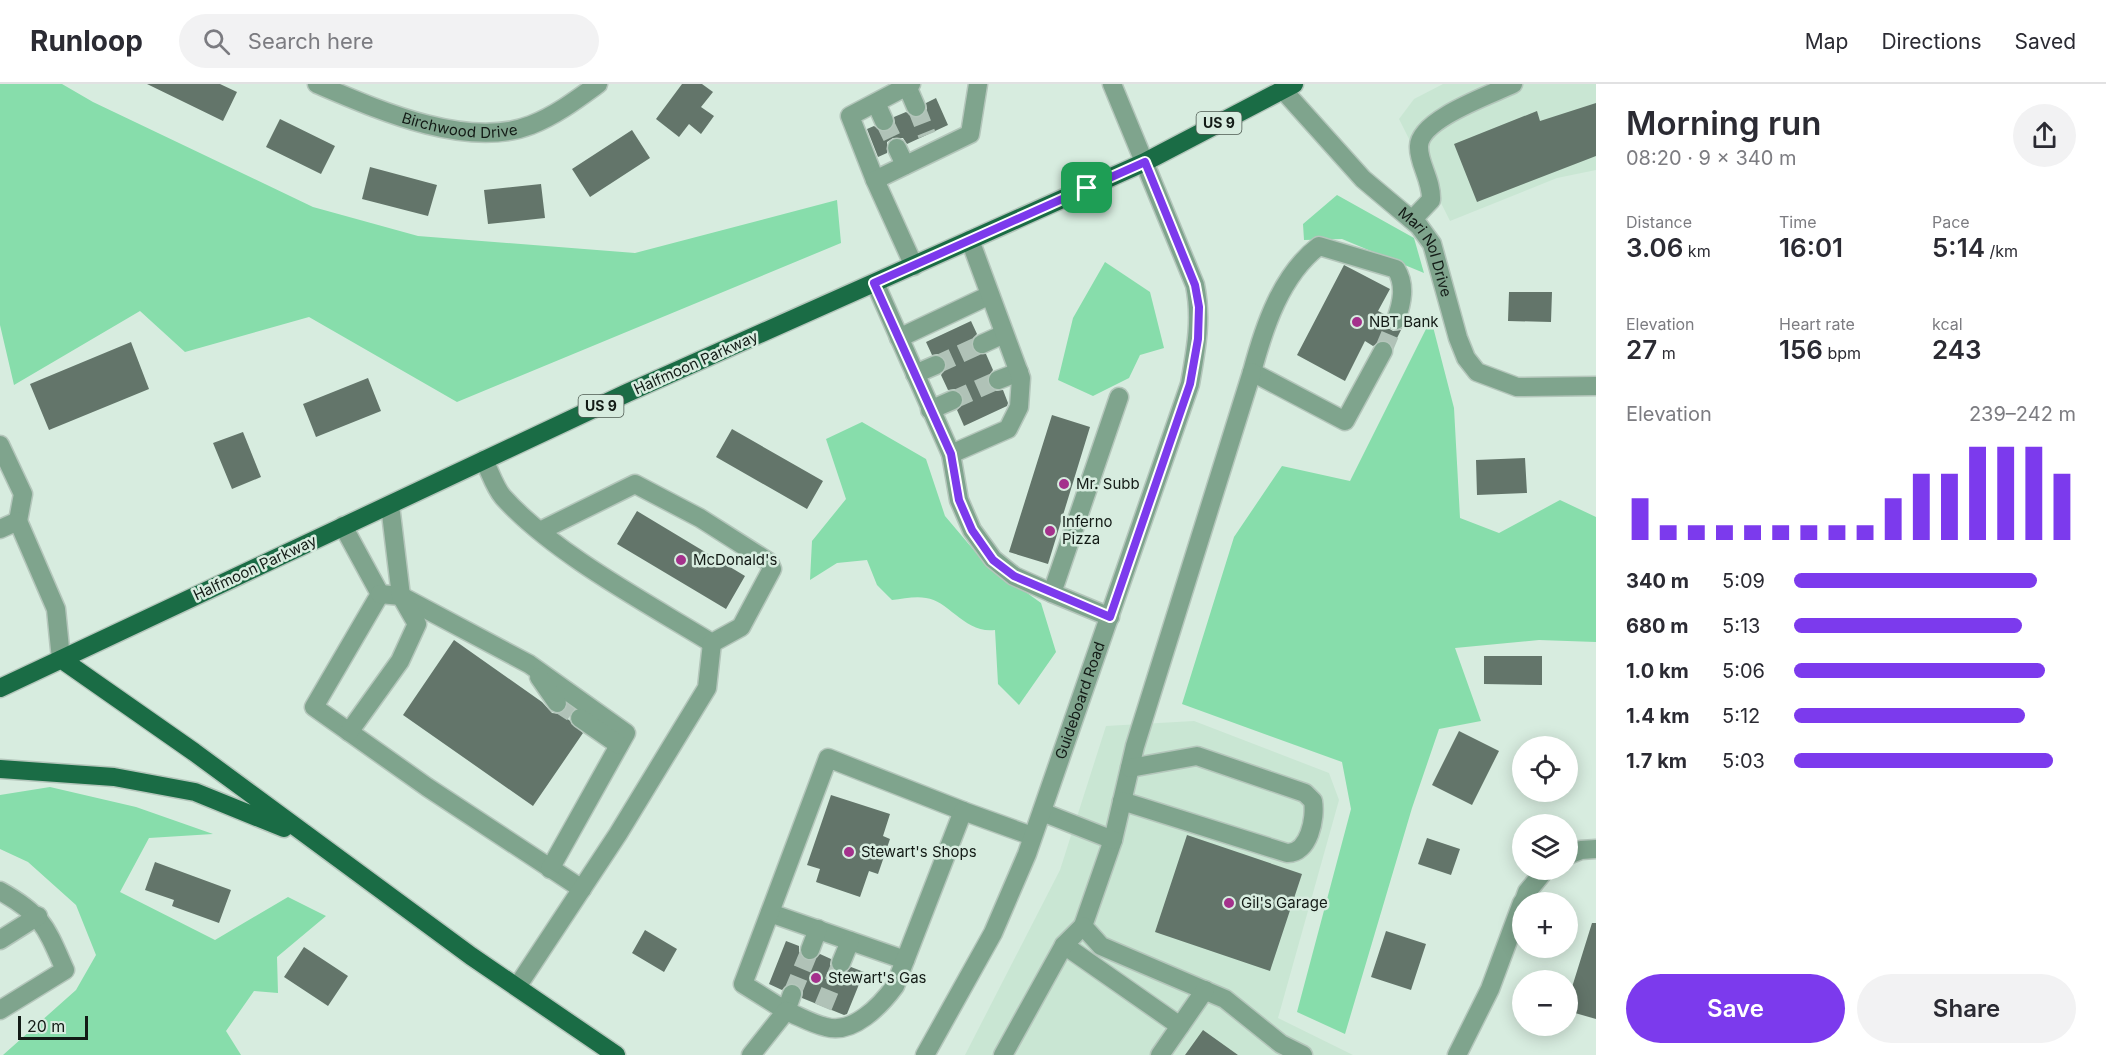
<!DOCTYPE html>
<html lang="en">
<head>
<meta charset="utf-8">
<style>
	:root { --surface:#fff; --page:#f2f2f3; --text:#2b2b33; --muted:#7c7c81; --line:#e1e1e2; --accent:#7c3aed }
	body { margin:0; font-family:Inter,sans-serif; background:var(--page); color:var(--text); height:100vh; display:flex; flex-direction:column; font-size:22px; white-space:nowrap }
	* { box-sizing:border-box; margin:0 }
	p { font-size:20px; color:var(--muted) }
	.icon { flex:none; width:33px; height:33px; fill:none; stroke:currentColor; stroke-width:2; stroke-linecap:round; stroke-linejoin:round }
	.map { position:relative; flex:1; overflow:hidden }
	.sheet { display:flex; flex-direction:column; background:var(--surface); width:510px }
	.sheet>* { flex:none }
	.buttons { position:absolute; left:1512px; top:652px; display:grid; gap:12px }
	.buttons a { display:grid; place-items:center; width:66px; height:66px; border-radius:50%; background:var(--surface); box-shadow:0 3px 15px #0003; font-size:30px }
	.scale { position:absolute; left:18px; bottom:15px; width:70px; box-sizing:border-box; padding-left:6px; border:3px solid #131b16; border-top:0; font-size:16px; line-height:21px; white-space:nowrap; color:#131b16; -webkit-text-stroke:4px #d7ecdf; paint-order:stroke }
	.pin { position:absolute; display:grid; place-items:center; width:51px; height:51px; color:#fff; margin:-26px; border-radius:12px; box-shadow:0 3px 9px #0006 }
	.round { display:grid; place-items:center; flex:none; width:63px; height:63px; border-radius:32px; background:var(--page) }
	.head { display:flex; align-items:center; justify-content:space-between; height:102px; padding:0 30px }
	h1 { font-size:33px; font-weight:600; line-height:45px }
	.stats { display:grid; grid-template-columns:repeat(3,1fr); gap:9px; height:102px; padding:6px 30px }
	.stats div { display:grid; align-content:center }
	.stats b { font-size:26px; font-weight:600 }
	.stats small { font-size:16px; font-weight:400 }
	.stats p { font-size:16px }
	.chart { height:168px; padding:12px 30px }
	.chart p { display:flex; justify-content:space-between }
	.chart svg { width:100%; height:108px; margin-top:6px; stroke:var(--accent); stroke-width:6 }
	.button { display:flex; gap:12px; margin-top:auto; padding:12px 30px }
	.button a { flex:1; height:69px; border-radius:36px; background:var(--accent); color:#fff; font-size:24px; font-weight:600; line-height:69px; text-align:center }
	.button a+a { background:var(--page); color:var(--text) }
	ul { padding:0 30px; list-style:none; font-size:20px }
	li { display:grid; grid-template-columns:96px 72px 1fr; align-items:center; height:45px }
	li i { height:15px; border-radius:8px; background:var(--accent) }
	header { display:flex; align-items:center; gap:36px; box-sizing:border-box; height:84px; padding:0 30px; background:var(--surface); border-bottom:2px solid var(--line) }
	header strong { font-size:28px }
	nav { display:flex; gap:33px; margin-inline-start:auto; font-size:21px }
	.search { width:420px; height:54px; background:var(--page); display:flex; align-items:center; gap:15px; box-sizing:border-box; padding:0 21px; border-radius:33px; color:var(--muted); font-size:22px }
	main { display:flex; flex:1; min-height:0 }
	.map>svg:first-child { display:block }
	.built { fill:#c9e6d3 }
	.green { fill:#87ddab }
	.building { fill:#63756a }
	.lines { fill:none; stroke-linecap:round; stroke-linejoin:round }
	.minor-tunnel { stroke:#b0c2b7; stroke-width:18; stroke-dasharray:18 9; stroke-linecap:butt }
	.minor-casing { stroke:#b4c6bb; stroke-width:21 }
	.major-casing { stroke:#b4c6bb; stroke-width:21 }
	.minor { stroke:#7fa48d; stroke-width:18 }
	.major { stroke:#1a6c45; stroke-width:18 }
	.route-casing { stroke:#fff; stroke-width:12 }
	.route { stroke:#7c3aed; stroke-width:8 }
	.poi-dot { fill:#a4318c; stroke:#d7ecdf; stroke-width:2 }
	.labels { text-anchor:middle; stroke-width:5; stroke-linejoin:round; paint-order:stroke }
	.shield { fill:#d7ecdf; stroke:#4e5a52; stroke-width:1.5 }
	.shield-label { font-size:14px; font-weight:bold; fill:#131b16 }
	.street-label { font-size:15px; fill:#131b16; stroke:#d7ecdf }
	.poi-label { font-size:15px; fill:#131b16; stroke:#d7ecdf; text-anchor:start }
</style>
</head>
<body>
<header>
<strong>Runloop</strong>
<div class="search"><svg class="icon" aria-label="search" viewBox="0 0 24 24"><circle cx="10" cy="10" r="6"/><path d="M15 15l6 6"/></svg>Search here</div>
<nav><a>Map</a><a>Directions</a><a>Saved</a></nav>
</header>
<main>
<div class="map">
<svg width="1596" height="971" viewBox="0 0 1596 971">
	<rect width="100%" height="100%" fill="#d7ecdf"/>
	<path class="built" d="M1443,0H1596V86L1557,94L1450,137L1399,35L1414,15Z
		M1194,637L1329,689L1339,716L1278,934L1353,971H965L1060,786L1106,642Z"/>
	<path class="green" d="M0,0H62L93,18L313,123L418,152L635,169L837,116L841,159L457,318L309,233L185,268L140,227L14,301L0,241Z
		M1337,111L1414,154L1424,189L1342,155L1304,156L1303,140Z
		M1105,178L1150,208L1164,264L1140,271L1129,294L1093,312L1058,296L1073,234Z
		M1431,235L1454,324L1460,434L1499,449L1560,416L1596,433V558L1539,556L1455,564L1481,637L1439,645L1412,724L1345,950L1297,928L1351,725L1342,678L1182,620L1234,453L1282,382L1350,397Z
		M862,338L926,375L945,432L983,477L1041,519L1056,568L1019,621L998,600L995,546C965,550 948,516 926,514C915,512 903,515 892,516L877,501L867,476L837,479L810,496L812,457L846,415L826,355Z
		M50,703L136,723L213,750L149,754L120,808L215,856L288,813L326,832L277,873L278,909L254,907L226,947L241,971H3L76,906L96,871L76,821L28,778L0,765V711Z"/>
	<path class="building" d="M147,0H220L237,8L223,37Z
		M682,0H702L713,8L701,23L714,32L701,50L689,40L679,53L656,35Z
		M936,14L948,41L907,60L903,54H893L887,58V69L878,73L867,45L874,42L882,48L889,47L895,39L894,33L906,28L914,34L921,33L927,25L926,19Z
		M1596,19V72L1477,118L1454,60L1537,27L1540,37Z
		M280,35L335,62L321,90L266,63Z
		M632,46L650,74L590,113L572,85Z
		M370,83L437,101L428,132L362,115Z
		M541,100L545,134L488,140L484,106Z
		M1344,181L1390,205L1378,227L1386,231L1388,244L1393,247L1401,246L1393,262L1383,256L1373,262L1365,257L1345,297L1297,271Z
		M1509,208H1552L1551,238L1508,237Z
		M971,237L977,250L973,254L972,264L976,269L986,270L993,286L987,294L988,301L996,307L1003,306L1008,319L1007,322L964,342L957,326L964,318L963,311L955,305L948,306L941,291L947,283L946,276L938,270L932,271L926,258Z
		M131,258L149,305L49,346L30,300Z
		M368,294L381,327L316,353L303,320Z
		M1052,331L1090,343L1048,480L1009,468Z
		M732,345L823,397L807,425L716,373Z
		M243,348L261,393L232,405L213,359Z
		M1525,374L1527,409L1477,411L1476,376Z
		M637,427L745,492L726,525L617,460Z
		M454,556L542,618L552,629L560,630L569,636L583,649L533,722L403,631Z
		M1484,572H1542V601L1484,600Z
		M1459,647L1499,667L1472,721L1432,701Z
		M831,711L890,730L883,752L890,755L878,790L869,787L860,813L816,798L820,785L807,781Z
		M1187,751L1302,790L1270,887L1155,848Z
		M1427,754L1460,765L1451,791L1418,780Z
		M155,778L231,806L219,839L172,822L174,816L145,806Z
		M1592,839H1596V935L1568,927V916Z
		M645,846L677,865L664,888L632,869Z
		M1386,847L1426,860L1411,906L1371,893Z
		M786,857L799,862V868L805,876L812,877L820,870L831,875L830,881L836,889L843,890L851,883L864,888L847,930L844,931L802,914L803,907L796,900L789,899L782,906L769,900Z
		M304,863L348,892L328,922L284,893Z
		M1203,946L1238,971H1185Z"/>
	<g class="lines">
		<path class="minor-tunnel" d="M916,23L927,51
			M884,37L897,64
			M1383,267L1396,236
			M936,281L982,260
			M953,316L998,296
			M557,619L580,634
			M792,910L810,866
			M823,923L841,879"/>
		<g class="minor-casing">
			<g id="minor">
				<path id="s1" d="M317,0C376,25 467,66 531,41C556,31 576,16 598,0"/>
				<path d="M907,2L916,23"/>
				<path id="s2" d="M1283,6L1363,95L1419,142L1432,160L1458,254L1466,274L1477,288L1517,303L1596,302"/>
				<path d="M876,19L884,37"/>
				<path d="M897,64L905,81"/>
				<path d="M875,96L850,32L911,0"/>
				<path d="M1412,136L1431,116C1432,96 1418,79 1419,62C1420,35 1490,11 1513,0"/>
				<path d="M914,182L875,96L970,50L978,0"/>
				<path d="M875,199L951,370L959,416L972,446L993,475L1014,492L1052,509"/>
				<path d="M899,254L990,211"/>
				<path d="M982,260L1004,250"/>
				<path d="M1383,267L1345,337L1252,288C1264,243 1281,191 1319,162L1396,185C1406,201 1402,219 1396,236"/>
				<path d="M1252,288L1135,662L1113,756L1083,842L1101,862L1225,915L1281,960L1303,971"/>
				<path d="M915,290L936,281"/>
				<path d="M998,296L1019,288"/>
				<path d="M930,326L953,316"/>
				<path d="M0,361L23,410L18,437"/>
				<path d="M951,370L1008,345L1019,323L1021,294L970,156"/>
				<path d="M484,376C490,388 495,404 503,413C553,469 647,519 712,559L741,543L772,485L769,478L700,434L635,400L540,447"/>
				<path d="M343,442L380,510"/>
				<path d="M0,445L18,437L56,525L61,575"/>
				<path d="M380,510L314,623L427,703L582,805"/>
				<path d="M380,510L401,512L529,580L626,649L550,785"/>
				<path d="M1110,533L1052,509L1119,313"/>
				<path d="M539,593L557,619"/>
				<path d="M580,634L619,661"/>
				<path d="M349,648L400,577L417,540L401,512L390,421"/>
				<path d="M1122,717L1287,769C1309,770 1316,734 1313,717L1305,709L1197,672L1130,684"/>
				<path d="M1042,728L1113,756"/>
				<path d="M1568,771L1581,766L1596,765"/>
				<path d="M0,807C43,831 46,843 65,886L0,926"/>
				<path d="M1523,819L1527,808L1545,786"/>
				<path d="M770,829L905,876"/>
				<path d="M0,856L38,832"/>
				<path d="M1064,861L1180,942"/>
				<path d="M810,866L818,845"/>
				<path d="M841,879L850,857"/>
				<path d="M517,903L618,750L707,604L712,559"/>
				<path d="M792,910L786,927L743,900L828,674L963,727"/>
				<path d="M751,971L786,927C799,932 812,940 826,943C853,951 881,921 895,902L963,727L1032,752"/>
				<path id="s3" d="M925,971L993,849L1027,770L1190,300C1196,266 1202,235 1195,201L1112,0"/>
				<path d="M1003,971L1064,861L1083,842"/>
				<path d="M1160,971L1205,906"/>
				<path d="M1457,971L1490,905L1522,819"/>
			</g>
		</g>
		<g class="major-casing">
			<path id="major" d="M61,575L194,668L471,872L616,971
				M0,604L627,309L1145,78L1294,0
				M0,685L114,693L195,708L284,744"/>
		</g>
		<use href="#minor" class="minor"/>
		<use href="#major" class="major"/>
	</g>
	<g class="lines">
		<g class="route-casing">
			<path id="route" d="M1145,78L1195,201L1199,223L1198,255L1190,300L1110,533L1014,492L993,476L972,446L959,416L951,370L874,199Z"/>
		</g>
		<use href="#route" class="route"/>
	</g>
	<g class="poi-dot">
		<circle cx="1357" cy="238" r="6"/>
		<circle cx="1064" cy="400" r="6"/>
		<circle cx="1050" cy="447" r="6"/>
		<circle cx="681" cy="476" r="6"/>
		<circle cx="849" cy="768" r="6"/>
		<circle cx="1229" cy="819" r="6"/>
		<circle cx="816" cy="894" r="6"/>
	</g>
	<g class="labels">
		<g class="shield">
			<rect x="1196.5" y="28" width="45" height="22" rx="4.5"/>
			<rect x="578.5" y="311" width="45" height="22" rx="4.5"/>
		</g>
		<g class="shield-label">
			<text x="1219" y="44">US 9</text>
			<text x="601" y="327">US 9</text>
		</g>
		<g class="street-label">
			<text dy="5" stroke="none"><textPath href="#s1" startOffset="150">Birchwood Drive</textPath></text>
			<text dy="5" stroke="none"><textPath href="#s2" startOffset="219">Mari Nol Drive</textPath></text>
			<text transform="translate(696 279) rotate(-24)" y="5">Halfmoon Parkway</text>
			<text transform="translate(255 484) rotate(-25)" y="5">Halfmoon Parkway</text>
			<text dy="5" stroke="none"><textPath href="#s3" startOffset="388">Guideboard Road</textPath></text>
		</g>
		<g class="poi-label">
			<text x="1369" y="243">NBT Bank</text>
			<text x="1076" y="405">Mr. Subb</text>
			<text x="1062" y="443">Inferno<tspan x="1062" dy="17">Pizza</tspan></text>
			<text x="693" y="481">McDonald's</text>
			<text x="861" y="773">Stewart's Shops</text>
			<text x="1241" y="824">Gil's Garage</text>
			<text x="828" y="899">Stewart's Gas</text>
		</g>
	</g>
</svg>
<div class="buttons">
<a><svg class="icon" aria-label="locate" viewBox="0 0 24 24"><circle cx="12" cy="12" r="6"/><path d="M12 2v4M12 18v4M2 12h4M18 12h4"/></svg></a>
<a><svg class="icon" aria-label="layers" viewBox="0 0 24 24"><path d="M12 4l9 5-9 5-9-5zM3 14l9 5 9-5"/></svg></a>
<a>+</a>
<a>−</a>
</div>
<div class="scale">20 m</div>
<div class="pin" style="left:1087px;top:104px;background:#1e9e55"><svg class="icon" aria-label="arrive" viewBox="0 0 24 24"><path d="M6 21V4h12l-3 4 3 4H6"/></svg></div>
</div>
<section class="sheet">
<div class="head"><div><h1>Morning run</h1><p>08:20 · 9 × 340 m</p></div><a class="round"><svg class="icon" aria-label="share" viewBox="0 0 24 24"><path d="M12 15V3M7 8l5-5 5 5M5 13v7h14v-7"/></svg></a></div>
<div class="stats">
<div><p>Distance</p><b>3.06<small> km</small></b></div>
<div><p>Time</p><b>16:01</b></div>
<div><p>Pace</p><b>5:14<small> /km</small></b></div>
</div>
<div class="stats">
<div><p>Elevation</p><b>27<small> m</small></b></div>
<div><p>Heart rate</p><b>156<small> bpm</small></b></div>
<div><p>kcal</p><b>243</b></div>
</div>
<div class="chart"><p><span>Elevation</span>239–242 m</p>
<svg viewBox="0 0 160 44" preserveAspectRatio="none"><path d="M5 44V27M15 44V38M25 44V38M35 44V38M45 44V38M55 44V38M65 44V38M75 44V38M85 44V38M95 44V27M105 44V17M115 44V17M125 44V6M135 44V6M145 44V6M155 44V17"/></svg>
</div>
<ul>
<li><b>340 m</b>5:09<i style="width:86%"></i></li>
<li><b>680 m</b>5:13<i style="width:81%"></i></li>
<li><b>1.0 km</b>5:06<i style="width:89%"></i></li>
<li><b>1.4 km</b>5:12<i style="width:82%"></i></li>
<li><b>1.7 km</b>5:03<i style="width:92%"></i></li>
</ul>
<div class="button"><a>Save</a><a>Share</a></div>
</section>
</main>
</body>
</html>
